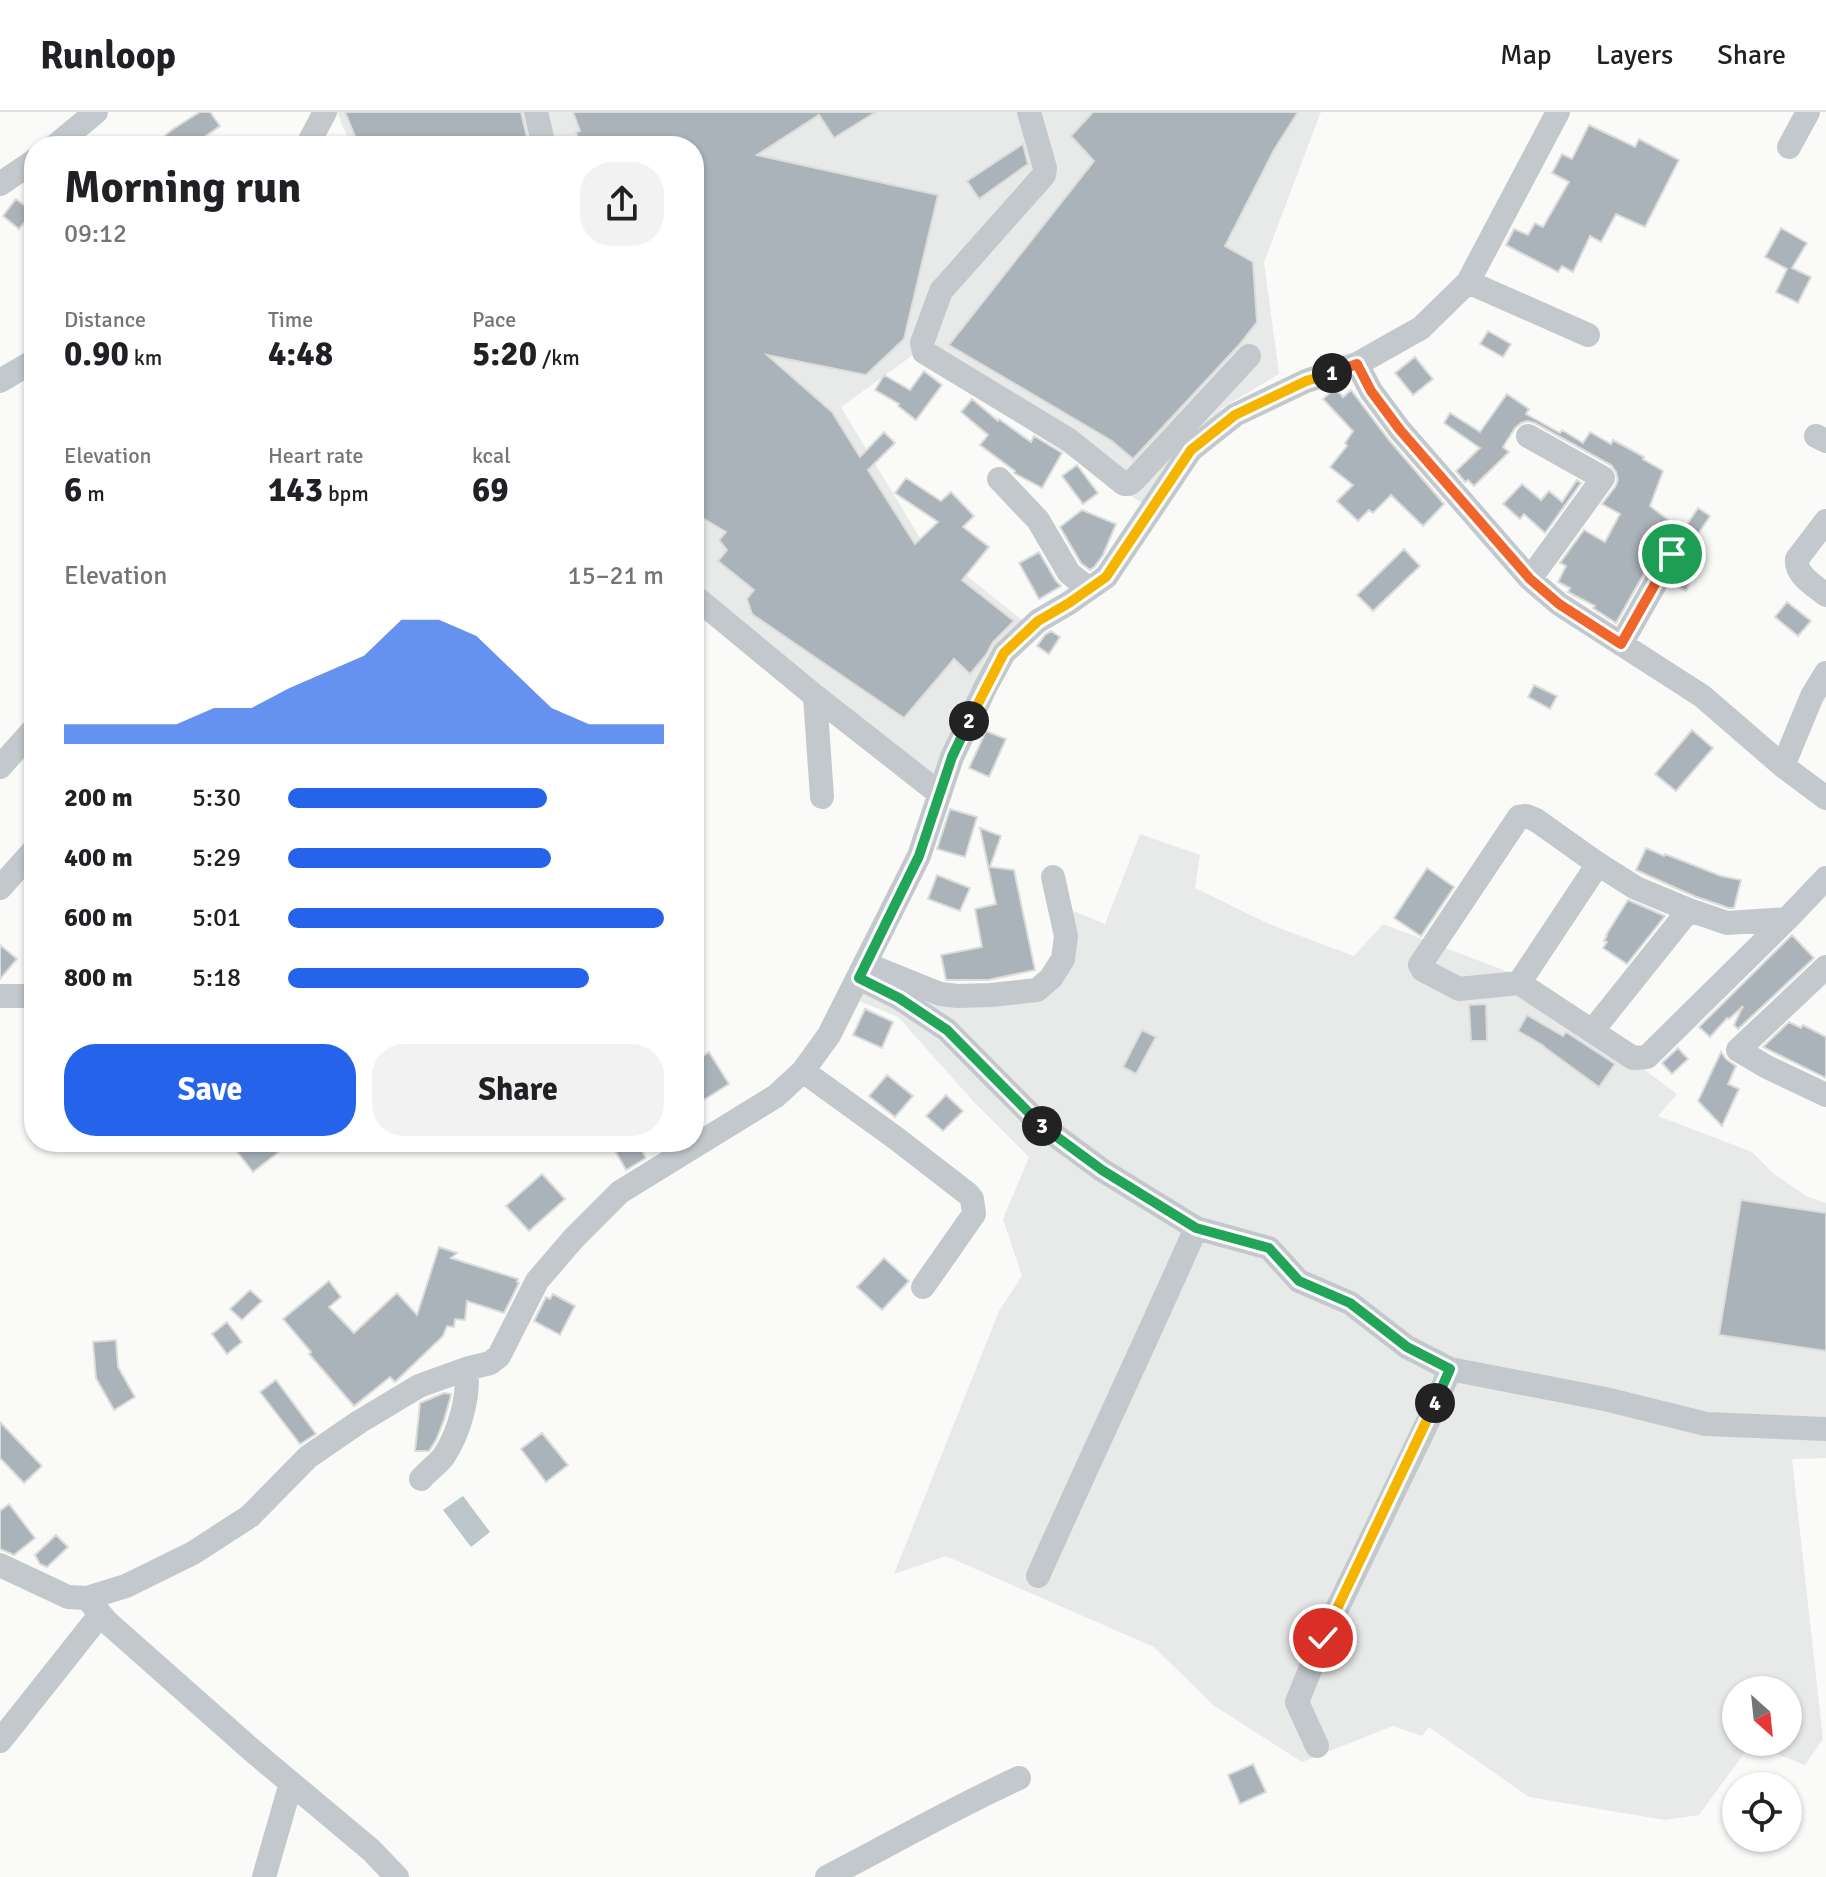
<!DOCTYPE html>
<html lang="en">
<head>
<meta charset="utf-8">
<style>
	:root { --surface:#fff; --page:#f2f2f2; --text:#202124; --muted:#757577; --line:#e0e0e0; --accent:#2563eb }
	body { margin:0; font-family:Signika,sans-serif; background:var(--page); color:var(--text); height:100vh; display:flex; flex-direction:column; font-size:30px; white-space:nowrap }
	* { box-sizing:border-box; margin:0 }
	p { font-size:26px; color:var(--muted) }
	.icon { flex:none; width:44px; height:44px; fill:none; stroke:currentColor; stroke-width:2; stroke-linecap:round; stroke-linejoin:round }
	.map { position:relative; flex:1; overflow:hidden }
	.sheet { position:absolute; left:24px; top:24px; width:680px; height:1016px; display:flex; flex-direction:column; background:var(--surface); border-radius:32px; box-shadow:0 2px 6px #0004 }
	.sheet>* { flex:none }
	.needle { width:52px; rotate:153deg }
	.controls { position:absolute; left:1722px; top:1564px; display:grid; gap:16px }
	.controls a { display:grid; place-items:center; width:80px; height:80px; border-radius:50%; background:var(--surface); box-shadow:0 2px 6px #0004; font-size:40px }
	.pin { position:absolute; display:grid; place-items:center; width:68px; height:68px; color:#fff; margin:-34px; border:4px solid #fff; border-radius:50%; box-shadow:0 2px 8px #0007 }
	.km { position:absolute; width:40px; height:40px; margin:-20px; border-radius:50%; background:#222; color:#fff; font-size:22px; line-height:40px; text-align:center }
	.round { display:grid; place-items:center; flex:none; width:84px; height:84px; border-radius:32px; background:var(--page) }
	.overview { display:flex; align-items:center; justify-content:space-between; height:136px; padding:0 40px }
	h1 { font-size:44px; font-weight:800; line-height:60px }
	.figures { display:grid; grid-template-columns:repeat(3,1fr); gap:12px; height:136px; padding:8px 40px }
	.figures div { display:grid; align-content:center }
	.figures b { font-size:34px; font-weight:800 }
	.figures small { font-size:22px; font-weight:400 }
	.figures p { font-size:22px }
	.chart { height:224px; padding:16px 40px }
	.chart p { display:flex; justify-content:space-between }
	.chart svg { width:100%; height:144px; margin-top:8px; fill:var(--accent); opacity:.7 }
	.primary-button { display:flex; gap:16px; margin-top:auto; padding:16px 40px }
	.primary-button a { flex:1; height:92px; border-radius:32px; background:var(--accent); color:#fff; font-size:32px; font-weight:800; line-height:92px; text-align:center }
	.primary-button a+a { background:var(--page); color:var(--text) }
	ul { padding:0 40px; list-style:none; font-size:26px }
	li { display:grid; grid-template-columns:128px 96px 1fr; align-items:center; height:60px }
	li i { height:20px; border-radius:10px; background:var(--accent) }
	header { display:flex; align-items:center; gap:48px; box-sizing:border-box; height:112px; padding:0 40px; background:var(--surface); border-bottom:2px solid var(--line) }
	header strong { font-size:38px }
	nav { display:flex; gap:44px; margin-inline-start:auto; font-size:28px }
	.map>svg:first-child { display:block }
	.built { fill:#e8e9e9; fill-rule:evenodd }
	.water { fill:#bbc7cb }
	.building { fill:#aab3b9; stroke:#dcdcda; stroke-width:2 }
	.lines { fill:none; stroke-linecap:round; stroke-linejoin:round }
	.minor { stroke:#c3c8cc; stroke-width:24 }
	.split-1-casing { stroke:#fff; stroke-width:16 }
	.split-2-casing { stroke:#fff; stroke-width:16 }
	.split-3-casing { stroke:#fff; stroke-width:16 }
	.split-4-casing { stroke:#fff; stroke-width:16 }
	.split-5-casing { stroke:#fff; stroke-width:16 }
	.split-1 { stroke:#f0652b; stroke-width:10 }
	.split-2 { stroke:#f5b400; stroke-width:10 }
	.split-3 { stroke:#22a559; stroke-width:10 }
	.split-4 { stroke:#22a559; stroke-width:10 }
	.split-5 { stroke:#f5b400; stroke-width:10 }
</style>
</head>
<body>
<header>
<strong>Runloop</strong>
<nav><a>Map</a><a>Layers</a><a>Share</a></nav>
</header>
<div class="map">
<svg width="1826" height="1765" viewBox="0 0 1826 1765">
	<rect width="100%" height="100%" fill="#fafaf8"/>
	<path class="built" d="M337,0H1321L1264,150L1279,262L1222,296L1144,392L913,243L841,295L920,426L1028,513L927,679L694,498V34H351Z
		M1140,722L1200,743L1195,776L1269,812L1354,844L1383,812L1519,864L1677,982L1658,1004L1752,1040L1773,1061L1806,1084L1826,1091V1346L1792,1347L1823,1627L1805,1653L1751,1632L1699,1703L1665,1708L1529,1685L1429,1615L1422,1624L1393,1614L1302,1650L1213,1593L1154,1535L946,1444L894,1462L999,1199L1022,1164L1003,1107L1029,1045L974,990L898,905L860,889L871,863L991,892L1071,851L1066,796L1105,812ZM1736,1578H1788V1630H1736Z"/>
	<path class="water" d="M463,1384L490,1420L471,1435L443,1398Z"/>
	<path class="building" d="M200,0H210L220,14L203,26L209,34H152L173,17Z
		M345,0H521L529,34H359Z
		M573,0H876L834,26L819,3L757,43L938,83L904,227L866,263L767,243L832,300L860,345L884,320L895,331L868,358L915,432L938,410L895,381L906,366L941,389L951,380L974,404L963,415L989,435L962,468L1014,509L993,530L986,543L970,562L954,547L904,606L752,502L747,487L754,478L718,449L727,438L719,428L726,420L694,401V34H580L576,20L580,19Z
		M1093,0H1298L1274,38L1225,134L1253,150L1257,210L1239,233L1133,347L1112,329L949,233L1094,49L1071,24Z
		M1589,13L1635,35L1639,27L1679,48L1645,115L1616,102L1601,130L1590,124L1573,160L1562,154L1558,160L1506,133L1514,117L1528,123L1535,111L1543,115L1569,70L1552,61L1562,42L1572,47Z
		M1023,32L1028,52L979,87L967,69Z
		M16,87L33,100L19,117L3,104Z
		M1781,116L1807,131L1792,156L1811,165L1798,191L1776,180L1787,157L1765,145Z
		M1488,219L1511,232L1503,245L1480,232Z
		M1415,245L1433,267L1413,283L1395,261Z
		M924,259L942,273L916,308L898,294L899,292L875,278L884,263L910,278Z
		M1335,276L1343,285L1351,278L1389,328L1444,392L1423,414L1391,383L1373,401L1369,398L1358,409L1337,389L1353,373L1330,355L1347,334L1345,331L1353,319L1323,287Z
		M1507,282L1529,297L1526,302L1560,321L1562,318L1583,331L1590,320L1611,332L1613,328L1644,345L1643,347L1663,359L1650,394L1684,420L1677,428L1671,427L1665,429L1659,435L1616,511L1593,496L1595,494L1568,480L1570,476L1558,470L1566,454L1560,451L1584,418L1605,430L1620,402L1602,392L1615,375L1618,368L1616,360L1611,353L1535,311L1527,309L1521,311L1515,316L1503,335L1509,340L1474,374L1468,368L1465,370L1456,359L1480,336L1444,311L1450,301L1480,320Z
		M972,287L998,309L999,307L1031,330L1034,324L1062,341L1042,376L1014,361L1015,359L980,333L988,323L961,300Z
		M1077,353L1098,381L1083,392L1062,364Z
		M1577,368L1581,371L1545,421L1524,402L1520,407L1503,392L1522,372L1541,388L1549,379L1562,390Z
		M1698,396L1710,404L1696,425L1684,417Z
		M1082,398L1116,412L1103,443L1095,454L1090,458L1081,451L1060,415Z
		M1404,437L1420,454L1373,499L1357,483Z
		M1039,440L1056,469L1061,474L1039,487L1019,451Z
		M1684,452L1696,458L1686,479L1672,472Z
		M1787,490L1811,509L1798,524L1775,505Z
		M1051,519L1060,525L1049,542L1037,534L1045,523Z
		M1534,573L1557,584L1550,597L1528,585Z
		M1692,618L1713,636L1676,679L1655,662Z
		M986,619L1006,627L989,665L969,656Z
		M950,697L977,705L965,745L937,737Z
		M980,716L1001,724L990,755L1014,758L1035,858L988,868H946L941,843L982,835L975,797L996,792Z
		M1646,736L1664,744L1665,742L1721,764L1741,768L1734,796H1729L1694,784L1636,758Z
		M1427,756L1454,775L1421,824L1394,806Z
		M937,763L970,776L960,799L928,787Z
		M1628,788L1665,804L1627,852L1603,836L1607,830L1604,829L1607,824L1606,823Z
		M1792,823L1814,846L1738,917L1734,913L1743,894L1729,907L1727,906L1710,925L1699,915Z
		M0,833L17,847L0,867Z
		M1486,892L1487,929H1471L1469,893Z
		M865,897L893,910L882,936L853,923Z
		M1527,903L1563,924L1566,920L1615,952L1599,975L1544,935V934L1518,919Z
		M1789,910L1801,916L1803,913L1826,925V966L1763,935Z
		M1142,918L1156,925L1136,962L1123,955Z
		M1678,936L1688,947L1672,962L1662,951Z
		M709,940L729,972L694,994V950Z
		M1721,940L1726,947L1736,954L1728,972L1739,977L1722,1014L1698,989Z
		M887,963L913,984L895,1005L869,984Z
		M946,983L963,999L943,1019L926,1004Z
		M244,1030H273L280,1039L253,1060L235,1037Z
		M610,1030H637L646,1046L626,1058Z
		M542,1062L565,1087L529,1119L506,1094Z
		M1741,1088L1826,1101V1239L1719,1223Z
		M439,1135L457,1141L451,1146L518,1167L517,1170L519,1171L504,1201L467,1189L465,1208L455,1207L454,1215L447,1214L443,1224L395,1270L390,1265L354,1294L309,1242L311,1240L283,1207L329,1169L341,1185L329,1195L354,1221L397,1181L417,1203Z
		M884,1146L909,1169L882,1198L857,1175Z
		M250,1178L262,1189L242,1208L230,1197Z
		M553,1182L575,1194L560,1223L534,1209L546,1185L550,1187Z
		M227,1210L242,1230L227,1242L212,1222Z
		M116,1228L118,1255L135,1285L114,1298L96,1266L93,1230Z
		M276,1268L316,1322L300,1332L260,1280Z
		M444,1281L451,1282L450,1287L444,1308L436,1328L429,1339H415L420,1291Z
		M0,1310L42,1354L24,1371L0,1346Z
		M542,1321L568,1353L546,1370L521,1337Z
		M9,1392L35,1426L14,1443L0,1437V1399Z
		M56,1423L68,1435L47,1455L40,1452L35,1443Z
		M1253,1652L1266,1680L1240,1692L1228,1663Z"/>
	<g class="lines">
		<path class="minor" d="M536,0L544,34
			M1029,0L1045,56L1044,63L941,179L922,231L924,240L1069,328L1124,372H1129L1133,369L1249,244
			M55,34L96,0
			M307,34L325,0
			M1789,35L1808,0
			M0,72L34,49
			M1468,170L1588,223
			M1357,252L1371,279L1400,318L1530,467L1559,492L1702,584L1783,654L1826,686
			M0,269L34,249
			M1528,324L1603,366L1530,467
			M1816,324L1826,329
			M999,367L1038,408L1069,461L1089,477
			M1826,409L1797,447C1795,463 1815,474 1826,483
			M694,484L815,584L940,682
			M1621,532L1672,442
			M815,584L822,685
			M1783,654L1812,584L1826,561
			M0,655L34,617
			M0,776L34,738
			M1787,807L1647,945L1633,946L1519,871L1459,877L1423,858L1420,853L1519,705L1526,704L1536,708L1598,752L1636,776L1689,798L1727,811L1787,807L1826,766
			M866,852L940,882L958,884L991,883L1037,878L1051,866L1063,847L1066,824L1053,765
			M1826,855L1738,938L1767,955L1826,983
			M859,866L899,886L947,918L1041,1013L1102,1058L1196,1116L1269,1136L1299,1169L1350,1191L1407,1235L1450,1257L1605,1287L1706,1312L1826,1317
			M1519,871L1598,752
			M0,884H34
			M1593,918L1689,798
			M803,959L897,1027L968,1082L972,1087L974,1102L923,1175
			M421,1367C428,1359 438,1352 444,1344C459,1321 470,1283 466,1257
			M0,1453L68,1485L87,1486L126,1474L193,1441L250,1404L308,1345L359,1310L419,1274L466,1257L490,1251L499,1244L537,1169L574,1126L620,1080L776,984L803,959L829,923L919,744L952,645L986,574L1004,541L1038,509L1069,491L1106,465L1191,338L1235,303L1306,269L1357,252L1421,216L1468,170L1558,0
			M1038,1464C1090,1347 1145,1232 1196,1116
			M87,1486L106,1509L254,1640L371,1738L397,1765
			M0,1629L100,1503
			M1317,1634L1297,1590L1323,1526L1432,1301L1450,1257
			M264,1765L291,1671
			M827,1765C891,1732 953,1696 1019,1666"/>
	</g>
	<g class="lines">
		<g class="split-1-casing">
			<path id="split-1" d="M1332,261L1357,252L1371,279L1400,318L1530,467L1559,492L1621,532L1672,442"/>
		</g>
		<g class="split-2-casing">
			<path id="split-2" d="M969,609L1004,541L1038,509L1069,491L1106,465L1191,338L1235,303L1306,269L1332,261"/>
		</g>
		<g class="split-3-casing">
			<path id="split-3" d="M969,609L952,645L919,744L859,866L899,886L947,918L1042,1014"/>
		</g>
		<g class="split-4-casing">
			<path id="split-4" d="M1042,1014L1102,1058L1196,1116L1269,1136L1299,1169L1350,1191L1407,1235L1450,1257L1435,1291"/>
		</g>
		<g class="split-5-casing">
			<path id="split-5" d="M1323,1526L1435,1291"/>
		</g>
		<use href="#split-1" class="split-1"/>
		<use href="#split-2" class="split-2"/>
		<use href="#split-3" class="split-3"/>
		<use href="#split-4" class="split-4"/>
		<use href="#split-5" class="split-5"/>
	</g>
</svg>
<div class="controls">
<a><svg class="needle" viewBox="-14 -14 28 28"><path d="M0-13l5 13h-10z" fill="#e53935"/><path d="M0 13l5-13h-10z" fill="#757577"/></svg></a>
<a><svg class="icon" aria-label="locate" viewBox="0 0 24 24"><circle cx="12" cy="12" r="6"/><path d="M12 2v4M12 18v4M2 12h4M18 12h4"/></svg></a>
</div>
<div class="pin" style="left:1672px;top:442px;background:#1e9e55"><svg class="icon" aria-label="arrive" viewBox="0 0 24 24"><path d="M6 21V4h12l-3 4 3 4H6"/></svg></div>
<div class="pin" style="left:1323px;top:1526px;background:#d93025"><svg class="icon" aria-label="check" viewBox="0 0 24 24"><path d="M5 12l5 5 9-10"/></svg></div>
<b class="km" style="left:1332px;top:261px">1</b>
<b class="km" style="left:969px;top:609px">2</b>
<b class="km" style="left:1042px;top:1014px">3</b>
<b class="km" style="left:1435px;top:1291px">4</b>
<section class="sheet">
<div class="overview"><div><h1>Morning run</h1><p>09:12</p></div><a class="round"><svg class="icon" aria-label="share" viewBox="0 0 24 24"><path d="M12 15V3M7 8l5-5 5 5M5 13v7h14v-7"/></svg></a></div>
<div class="figures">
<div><p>Distance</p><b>0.90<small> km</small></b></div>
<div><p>Time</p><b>4:48</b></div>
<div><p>Pace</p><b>5:20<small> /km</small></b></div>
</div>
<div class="figures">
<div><p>Elevation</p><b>6<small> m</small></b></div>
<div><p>Heart rate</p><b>143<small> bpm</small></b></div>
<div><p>kcal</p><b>69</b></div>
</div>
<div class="chart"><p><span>Elevation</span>15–21 m</p>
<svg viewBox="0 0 160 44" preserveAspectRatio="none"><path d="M0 44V38L10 38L20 38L30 38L40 33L50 33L60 27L70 22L80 17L90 6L100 6L110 11L120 22L130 33L140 38L150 38L160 38V44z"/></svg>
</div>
<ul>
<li><b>200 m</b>5:30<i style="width:69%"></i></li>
<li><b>400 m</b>5:29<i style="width:70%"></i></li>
<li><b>600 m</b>5:01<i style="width:100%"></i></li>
<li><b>800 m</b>5:18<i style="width:80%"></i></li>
</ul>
<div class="primary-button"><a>Save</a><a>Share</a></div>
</section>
</div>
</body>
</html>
